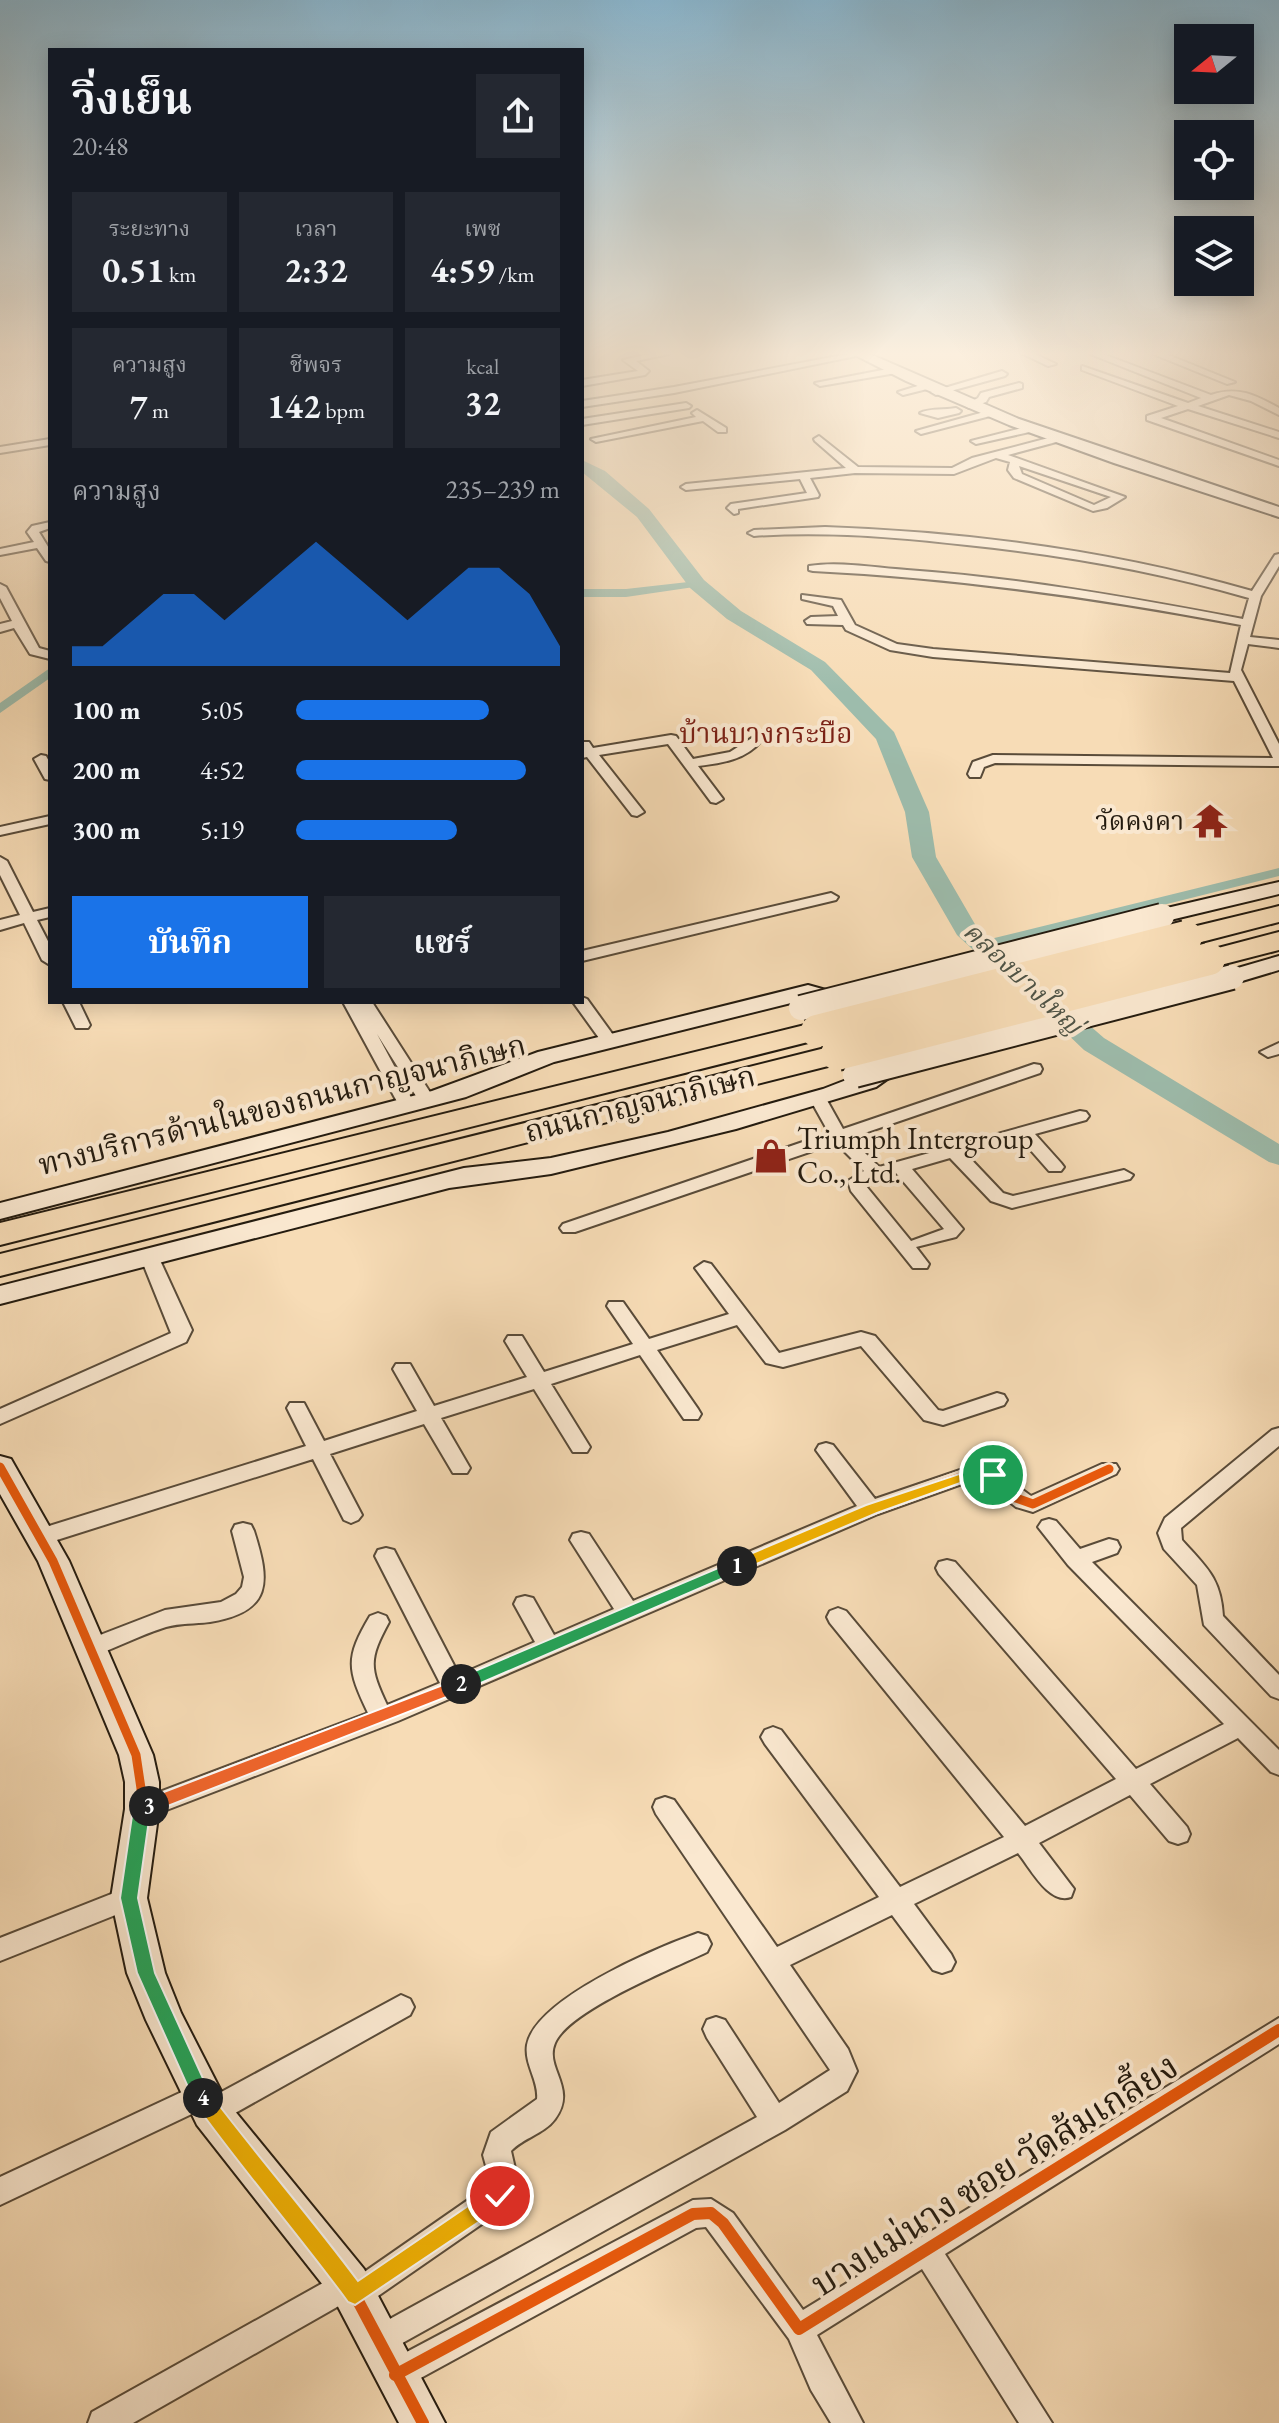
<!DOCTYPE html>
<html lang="th">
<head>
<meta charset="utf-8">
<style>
	:root { --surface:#171b24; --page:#242831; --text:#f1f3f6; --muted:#9ea1a6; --accent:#1a73e8 }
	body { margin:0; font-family:"EB Garamond","Noto Serif Thai",serif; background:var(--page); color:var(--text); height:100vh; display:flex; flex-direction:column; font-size:30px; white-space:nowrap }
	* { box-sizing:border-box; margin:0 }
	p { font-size:26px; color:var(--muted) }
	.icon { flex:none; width:44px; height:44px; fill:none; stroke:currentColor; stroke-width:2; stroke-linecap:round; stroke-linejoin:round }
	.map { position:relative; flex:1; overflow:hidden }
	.drawer { position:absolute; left:48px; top:48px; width:536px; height:956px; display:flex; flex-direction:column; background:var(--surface); border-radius:0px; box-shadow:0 4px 20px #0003 }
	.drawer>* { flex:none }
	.needle { width:52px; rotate:252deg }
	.fabs { position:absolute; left:1174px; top:24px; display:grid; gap:16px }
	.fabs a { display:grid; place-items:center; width:80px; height:80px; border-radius:0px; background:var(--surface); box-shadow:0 4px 20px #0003; font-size:40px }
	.pin { position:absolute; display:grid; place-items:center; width:68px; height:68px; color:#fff; margin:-34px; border:4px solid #fff; border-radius:50%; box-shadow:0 2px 8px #0007 }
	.km { position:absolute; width:40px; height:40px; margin:-20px; border-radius:50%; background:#222; color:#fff; font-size:22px; line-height:40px; text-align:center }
	.round { display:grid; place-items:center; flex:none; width:84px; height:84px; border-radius:0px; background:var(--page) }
	.summary { display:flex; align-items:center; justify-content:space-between; height:136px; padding:0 24px }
	h1 { font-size:44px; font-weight:700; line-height:60px }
	.stats { display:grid; grid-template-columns:repeat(3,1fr); gap:12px; height:136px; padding:8px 24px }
	.stats div { display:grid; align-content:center; border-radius:0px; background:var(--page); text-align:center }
	.stats b { font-size:34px; font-weight:700 }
	.stats small { font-size:22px; font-weight:400 }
	.stats p { font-size:22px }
	.chart { height:224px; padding:16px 24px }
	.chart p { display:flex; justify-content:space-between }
	.chart svg { width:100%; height:144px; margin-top:8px; fill:var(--accent); opacity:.7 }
	.cta { display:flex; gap:16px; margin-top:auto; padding:16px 24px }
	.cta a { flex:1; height:92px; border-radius:0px; background:var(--accent); color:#fff; font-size:32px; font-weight:700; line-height:92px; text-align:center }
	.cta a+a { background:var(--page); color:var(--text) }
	ul { padding:0 24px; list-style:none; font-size:26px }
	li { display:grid; grid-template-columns:128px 96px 1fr; align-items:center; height:60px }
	li i { height:20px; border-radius:10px; background:var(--accent) }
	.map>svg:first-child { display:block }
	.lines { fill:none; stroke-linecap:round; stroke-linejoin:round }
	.canal { fill:#9dbcac; fill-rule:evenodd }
	.river { fill:#9dbcac; fill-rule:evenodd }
	.street-casing { stroke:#594b39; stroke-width:4 }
	.secondary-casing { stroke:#241b0f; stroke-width:4 }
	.highway-casing { stroke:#241b0f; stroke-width:4 }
	.street { fill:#fae8d0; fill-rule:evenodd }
	.secondary { fill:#fae8d0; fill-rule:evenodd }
	.highway { fill:#f7dcb6; fill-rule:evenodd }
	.secondary-bridge-casing { stroke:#241b0f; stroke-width:28; stroke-linecap:butt }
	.highway-bridge-casing { stroke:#241b0f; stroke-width:36; stroke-linecap:butt }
	.secondary-bridge { stroke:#fae8d0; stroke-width:24 }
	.highway-bridge { stroke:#f7dcb6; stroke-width:32 }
	.cycleway-far1-casing { stroke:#fae8d0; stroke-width:14 }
	.cycleway-casing { stroke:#fae8d0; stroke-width:17 }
	.cycleway-far1 { stroke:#e8590c; stroke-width:9 }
	.cycleway { stroke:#e8590c; stroke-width:12 }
	.split-1 { fill:#f5b400; stroke:#fff; stroke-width:2 }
	.split-2 { fill:#22a559; stroke:#fff; stroke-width:2 }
	.split-3 { fill:#f0652b; stroke:#fff; stroke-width:2 }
	.split-4 { fill:#22a559; stroke:#fff; stroke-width:2 }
	.split-5 { fill:#f5b400; stroke:#fff; stroke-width:2 }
	.labels { text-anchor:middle; stroke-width:8; stroke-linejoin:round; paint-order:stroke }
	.far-poi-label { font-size:26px; fill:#241b0f; stroke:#fae8d0; text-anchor:end }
	.far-water-label { font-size:26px; font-style:italic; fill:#4e5346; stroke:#fae8d0 }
	.far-quarter-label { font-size:28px; fill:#7a1f14; stroke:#fae8d0 }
	.street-label { font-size:30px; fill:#241b0f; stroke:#fae8d0 }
	.poi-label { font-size:30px; fill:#241b0f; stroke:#fae8d0; text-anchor:start }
	.near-street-label { font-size:36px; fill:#241b0f; stroke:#fae8d0 }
</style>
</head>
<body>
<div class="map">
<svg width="1279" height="2423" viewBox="0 0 1279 2423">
	<rect width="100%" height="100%" fill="#f7dcb6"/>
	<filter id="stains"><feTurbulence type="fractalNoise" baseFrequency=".0025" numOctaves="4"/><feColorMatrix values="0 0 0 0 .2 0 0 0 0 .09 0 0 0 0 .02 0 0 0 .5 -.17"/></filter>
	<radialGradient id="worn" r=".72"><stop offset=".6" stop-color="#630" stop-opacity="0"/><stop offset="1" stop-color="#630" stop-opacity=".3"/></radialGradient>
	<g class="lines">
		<path class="canal" d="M697,581L701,582V586L626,597H582V589H626Z
			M50,668V678L0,713V703Z
			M1279,868V876L983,950L975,945L978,942Z"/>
		<path class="river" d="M582,460L605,471L649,509L704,580L741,611L825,662L894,732L929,812L936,857L976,926L1025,969L1029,975L1025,981H1007L957,935L912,857L905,812L876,739L811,670L727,619L690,588L637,517L582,472Z
			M1049,996L1058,998L1104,1038L1279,1144V1165L1269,1162L1084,1050L1036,1004L1040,998Z"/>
		<g class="street-casing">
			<path id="street" d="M649,354H669L636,361L649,371L645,375L582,386V380L638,371L623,360Z
				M848,354H866L674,393L582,407V401L674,387Z
				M1023,354H1035L1056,364L1048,366Z
				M1090,354H1103L1211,395C1238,386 1255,395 1279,408V415L1251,401L1229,395L1198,406L1279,432V438L1188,409L1161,418L1279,460V466L1147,420V416L1178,406L1082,370V366L1188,403L1201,398Z
				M1153,354H1166L1235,382L1227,384Z
				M893,368L898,371L896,373L820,386L815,383Z
				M1002,371L1007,374L1005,376L936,395L931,392Z
				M1019,383L1022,384V388L989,397L986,402L969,408L964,405L978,398L981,393Z
				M924,384L929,387L927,389L903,395L898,392Z
				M686,403L691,406L689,408L582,425V419Z
				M956,408L961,411L959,413L938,418L920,413C928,408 946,410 956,408Z
				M697,410L726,428V432H718L703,421L596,442L591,439L696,417L692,413Z
				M991,410L994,411V415L921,434L916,431Z
				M1030,426L1035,429L1034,431L976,444L971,441Z
				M819,436L858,467L952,468L972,458L1056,436L1061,439L1060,441L1008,455L1125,497L1107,508L1093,511L1014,478L1008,470L1010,462L996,458L954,474L855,473L810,478L819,495L818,497L738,509V513L734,514L727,508L731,504L807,493L800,479L686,490L681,487L686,484L846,468L815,441L814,439ZM1019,466L1111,497L1094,505L1022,474Z
				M50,439V445L0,453V447Z
				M50,522V528L39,532L50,550V562L46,561L37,548L0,555V549L34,542L27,532L32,526Z
				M825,527C968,532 1114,551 1252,591L1275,555L1279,554V566L1261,596L1250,637L1279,640V648L1248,644L1241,670L1279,744V766L995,763L984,767L980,777H970L968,774L973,762L993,755L1273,758L1234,681L933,657L890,650L846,630L843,625L807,624L805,621L811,617L838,616L833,606L802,599V595L841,600L855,625L897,644L933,649L1230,673L1241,625C1099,598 957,578 813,571L809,570V566C840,561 876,568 907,570C1020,578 1132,598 1243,619L1249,598C1156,571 1063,555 967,545C896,537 825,531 754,536L748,533L754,530Z
				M0,584L6,587L39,648L50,651V659L30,654L14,628L0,632V624L12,621L0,598Z
				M671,735L676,736L693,759L730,752L755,736L762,740C746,760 722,763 698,766L723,799L716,803L711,802L668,744L599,755L644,812L637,816L632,815L587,757L582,758V742H589L593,748Z
				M41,755L46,756L50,763V780L45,779L34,759Z
				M50,816V824L0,835V827Z
				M0,857L7,861L33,912L50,908V917L37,920L50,945V965L42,960L24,923L0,930V920L20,915L0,875Z
				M831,893L838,897L836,900L582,961V951Z
				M582,997L587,999L616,1039L618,1042L616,1045H604L573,1002H582Z
				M63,1002H79L90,1025L88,1028H76Z
				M343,1002H372L435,1100L433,1104H421L377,1034L415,1105L413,1109H401Z
				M1279,1043V1054L1268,1057L1260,1052Z
				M1034,1064L1040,1065L1042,1069L1040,1073L850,1138L879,1167L1080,1111L1086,1112L1089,1116L1086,1120L1035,1134L1061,1163L1064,1167L1061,1171H1049L1020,1138L966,1154L1003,1193L1013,1196L1124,1170L1133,1175L1130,1179L1012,1208L991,1201L950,1158L912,1169L963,1229L956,1237L916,1247L929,1264L927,1268H913L851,1191L848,1181L864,1171L836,1143L575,1232H563L560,1228L563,1224L829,1133L810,1099L812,1095H824L843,1129ZM896,1173L944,1229L911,1241L866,1186L881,1177Z
				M149,1250L158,1256L192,1330L186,1342L0,1424V1409L171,1333L140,1256Z
				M704,1262L711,1264L779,1353L861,1332L875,1336L938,1410L943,1411L997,1393L1004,1395L1007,1400L1004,1405L943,1425L924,1420L861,1346L783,1367L766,1363L737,1325L657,1350L698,1409L701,1414L698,1419H684L640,1355L551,1384L590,1447L587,1452H573L534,1389L441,1418L470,1468L467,1473H453L424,1424L330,1454L362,1515L358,1520L351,1523L344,1520L313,1459L41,1545L33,1543L30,1537L33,1531L306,1446L287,1408L290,1403H304L324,1441L417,1411L393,1369L396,1364H410L434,1406L527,1377L505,1341L508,1336H522L544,1372L633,1344L607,1306L609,1302H623L649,1339L729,1314L695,1268Z
				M1279,1428V1446L1181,1528L1182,1540C1206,1567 1221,1578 1223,1616L1279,1675V1699L1271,1696L1204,1625L1197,1585L1164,1549L1158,1533L1165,1518L1272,1430Z
				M826,1443L833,1445L875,1499L972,1466L997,1471L1031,1496L1102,1464H1116L1119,1469L1116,1474L1033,1512L1016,1507L983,1481L973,1480L878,1514L398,1721L151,1816L142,1819L133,1816L130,1809L133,1802L368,1713C347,1669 345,1658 370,1616L378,1613L386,1616L389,1622C369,1659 369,1667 387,1705L440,1683L375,1556L378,1550L386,1548L394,1550L459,1675L535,1642L514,1604L517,1598L525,1596L533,1598L554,1635L614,1609L570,1540L573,1534L581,1532L589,1534L633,1601L857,1506L816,1450L819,1445Z
				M1049,1519L1056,1521L1080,1549L1109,1539L1117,1541L1120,1547L1117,1553L1092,1562L1279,1750V1775L1271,1772L1238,1738L1150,1784L1187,1827L1190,1834L1187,1841L1178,1844L1169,1841L1130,1795L1039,1843L1074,1889L1071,1897C1049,1905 1031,1869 1018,1853L914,1904L951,1954L955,1962L951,1970L942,1973L933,1970L892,1915L790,1965L848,2049L857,2071L847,2091L785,2130L388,2351L378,2356L368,2351L363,2341L368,2331L757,2117L707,2038L703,2029L707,2020L716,2017L725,2020L779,2103L830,2070L656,1814L653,1807L656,1800L665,1797L674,1800L777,1947L879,1897L765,1744L761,1737L765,1730L773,1727L781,1730L900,1887L1004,1837L830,1623L827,1617L830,1611L838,1608L846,1611L1025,1826L1116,1779L939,1574L936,1568L939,1562L947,1560L955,1562L1136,1769L1224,1724L1068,1565L1038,1527L1042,1521Z
				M243,1523L251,1525L254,1531C270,1581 273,1612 210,1622C195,1624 180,1623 166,1627C140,1635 116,1648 90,1657L82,1654L79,1648L82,1642L165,1610L221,1602L236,1594L242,1587L244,1577L232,1531L235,1525Z
				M129,1887L138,1890L141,1898L138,1906L0,1961V1938Z
				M698,1933L707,1936L711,1944L707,1952C674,1968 569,2010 555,2043C544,2068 578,2088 555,2119C544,2134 523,2138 511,2151L519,2186L515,2201L365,2305L355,2310L344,2303L133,2423H88L92,2412L339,2274L349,2270L360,2275L491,2184L483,2155L491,2132L537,2099C539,2081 524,2064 527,2045C535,1999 656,1948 698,1933Z
				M401,1995L410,1999L414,2007L410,2015L221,2121L211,2125L201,2121L198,2111L0,2205V2177L201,2083L211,2087L214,2096Z
				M1279,2018V2044L945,2254L1052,2423H1019L922,2269L817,2335L863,2423H831L811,2390L789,2339L706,2227L696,2228L406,2386L395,2390L384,2386L380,2375L384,2364L693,2200L711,2199L733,2213L803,2310Z"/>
		</g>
		<g class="secondary-casing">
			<path id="secondary" d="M853,354H870L1019,419L1279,507V517L1114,463L1009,425L906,381Z
				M1279,882V894L1162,922L1151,916L1154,911Z
				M1279,956V970L1232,984L1224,982L1221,977L1224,972Z
				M808,985L840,994L855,1012L851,1017C833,1021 827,1005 807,999L554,1062L466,1097L0,1219V1203L432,1091L538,1052Z
				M885,1065L893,1067L897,1072L876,1087L736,1129L551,1174L449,1188L0,1304V1286L464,1168L551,1158L668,1132L823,1089Z
				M0,1456L11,1459L69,1561L153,1755L159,1782V1809L147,1898L165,1973L181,2013L225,2099L364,2269L445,2423H399L334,2299L197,2125L146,2020L127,1973L111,1898L125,1809V1782L119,1755L38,1561L0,1494Z"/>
		</g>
		<g class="highway-casing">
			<path id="highway" d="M1279,906V922L1186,946L1176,943L1172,937L1176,931Z
				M1279,932V950L1209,968L1199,965L1194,959L1199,953Z
				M817,1022L828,1025L832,1031L828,1037L0,1245V1223Z
				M837,1045L848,1047L852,1054L848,1061L0,1276V1254Z"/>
		</g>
		<use href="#street" class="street"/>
		<use href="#secondary" class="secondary"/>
		<use href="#highway" class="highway"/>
		<g class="secondary-bridge-casing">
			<path id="secondary-bridge" d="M801,1008L1162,916
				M855,1075L1232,977"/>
		</g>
		<g class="highway-bridge-casing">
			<path id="highway-bridge" d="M817,1031L1186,937
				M837,1054L1209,959"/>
		</g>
		<use href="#secondary-bridge" class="secondary-bridge"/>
		<use href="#highway-bridge" class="highway-bridge"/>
		<g class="cycleway-far1-casing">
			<path id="cycleway-far1" d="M0,1467L53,1561L136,1755L142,1795
				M177,1795L390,1714L871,1509L972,1473L990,1476L1016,1498L1033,1504L1109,1469"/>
		</g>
		<g class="cycleway-casing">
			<path id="cycleway" d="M142,1793L129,1898L146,1973L165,2020L211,2112L349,2284L423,2423
				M142,1809L183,1793
				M395,2375L693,2214L711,2213L723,2223L799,2329L1279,2030"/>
		</g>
		<use href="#cycleway-far1" class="cycleway-far1"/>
		<use href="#cycleway" class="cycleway"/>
	</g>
	<linearGradient id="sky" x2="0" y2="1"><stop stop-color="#8ab7d0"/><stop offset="0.51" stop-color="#fbefde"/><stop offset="1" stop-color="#fbefde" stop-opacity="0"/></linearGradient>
	<rect width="1279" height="693" fill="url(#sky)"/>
	<path class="split-1" d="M983,1466L998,1471V1479L974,1478L877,1513L742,1570H731L729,1566L731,1562L866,1505Z"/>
	<path class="split-2" d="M737,1560L742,1562V1570L467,1689L461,1691L453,1684L456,1679Z"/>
	<path class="split-3" d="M461,1678L470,1684L467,1689L155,1811H143L140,1806L143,1800Z"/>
	<path class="split-4" d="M149,1798L158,1806L150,1813L138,1898L155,1973L212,2098L209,2105L203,2107L196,2105L137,1973L120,1898L133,1809L136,1803Z"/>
	<path class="split-5" d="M203,2089L209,2092C257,2156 310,2216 358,2281L493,2189L500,2186L507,2189L510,2196L507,2203L355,2305L348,2302C299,2235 244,2172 196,2105L193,2098L196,2092Z"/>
	<defs>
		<g id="temple-bare" transform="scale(2.76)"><path d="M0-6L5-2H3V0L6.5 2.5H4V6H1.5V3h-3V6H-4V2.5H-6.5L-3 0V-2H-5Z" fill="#8f2418" stroke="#fae8d0" stroke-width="2.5" paint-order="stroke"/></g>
		<g id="shop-bare" transform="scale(2.76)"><path d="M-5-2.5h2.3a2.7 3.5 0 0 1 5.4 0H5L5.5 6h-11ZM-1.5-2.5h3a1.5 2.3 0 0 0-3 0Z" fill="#8f2418" stroke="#fae8d0" stroke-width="2.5" paint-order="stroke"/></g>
	</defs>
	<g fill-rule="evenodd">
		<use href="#temple-bare" x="1210" y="821"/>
		<use href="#shop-bare" x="771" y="1156"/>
	</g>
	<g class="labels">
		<g class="far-poi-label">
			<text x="1184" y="830">วัดคงคา</text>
		</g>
		<g class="far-water-label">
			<text transform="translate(1023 978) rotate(43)" y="9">คลองบางใหญ่</text>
		</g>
		<g class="far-quarter-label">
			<text x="766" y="743">บ้านบางกระบือ</text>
		</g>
		<g class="street-label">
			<text transform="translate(640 1104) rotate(-14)" y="10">ถนนกาญจนาภิเษก</text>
			<text transform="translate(282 1105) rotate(-14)" y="10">ทางบริการด้านในของถนนกาญจนาภิเษก</text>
		</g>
		<g class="poi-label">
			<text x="797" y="1149">Triumph Intergroup<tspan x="797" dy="34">Co., Ltd.</tspan></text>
		</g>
		<g class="near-street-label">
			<text transform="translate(994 2174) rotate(-32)" y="13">บางแม่นาง ซอย วัดส้มเกลี้ยง</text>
		</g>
	</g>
	<rect width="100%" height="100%" filter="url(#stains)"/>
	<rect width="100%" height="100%" fill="url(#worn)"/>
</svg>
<div class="fabs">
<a><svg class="needle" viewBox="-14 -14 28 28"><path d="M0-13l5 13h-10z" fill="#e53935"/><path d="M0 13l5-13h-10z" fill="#9ea1a6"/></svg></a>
<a><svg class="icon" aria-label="locate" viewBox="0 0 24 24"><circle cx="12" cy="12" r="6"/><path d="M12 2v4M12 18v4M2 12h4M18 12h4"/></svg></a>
<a><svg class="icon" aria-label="layers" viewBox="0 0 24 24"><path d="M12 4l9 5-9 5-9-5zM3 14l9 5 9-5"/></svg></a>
</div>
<div class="pin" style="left:993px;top:1475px;background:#1e9e55"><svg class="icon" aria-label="arrive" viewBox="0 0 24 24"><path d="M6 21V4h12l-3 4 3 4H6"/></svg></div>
<div class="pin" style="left:500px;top:2196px;background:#d93025"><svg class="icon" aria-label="check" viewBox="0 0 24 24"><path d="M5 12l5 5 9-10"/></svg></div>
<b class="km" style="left:737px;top:1566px">1</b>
<b class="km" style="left:461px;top:1684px">2</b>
<b class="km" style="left:149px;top:1806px">3</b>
<b class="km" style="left:203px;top:2098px">4</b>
<section class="drawer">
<div class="summary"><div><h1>วิ่งเย็น</h1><p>20:48</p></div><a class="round"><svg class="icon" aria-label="share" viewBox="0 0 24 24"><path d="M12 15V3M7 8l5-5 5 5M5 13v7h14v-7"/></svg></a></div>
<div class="stats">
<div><p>ระยะทาง</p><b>0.51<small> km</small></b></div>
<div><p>เวลา</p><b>2:32</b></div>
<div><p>เพซ</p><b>4:59<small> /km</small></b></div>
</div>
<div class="stats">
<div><p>ความสูง</p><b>7<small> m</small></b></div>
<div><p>ชีพจร</p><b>142<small> bpm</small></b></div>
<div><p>kcal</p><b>32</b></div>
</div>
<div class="chart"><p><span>ความสูง</span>235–239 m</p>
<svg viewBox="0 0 160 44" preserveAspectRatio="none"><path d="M0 44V38L10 38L20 30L30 22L40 22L50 30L60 22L70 14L80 6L90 14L100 22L110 30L120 22L130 14L140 14L150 22L160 38V44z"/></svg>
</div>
<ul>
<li><b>100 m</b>5:05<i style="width:73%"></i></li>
<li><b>200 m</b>4:52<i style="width:87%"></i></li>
<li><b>300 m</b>5:19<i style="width:61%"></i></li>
</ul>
<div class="cta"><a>บันทึก</a><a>แชร์</a></div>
</section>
</div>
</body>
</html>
